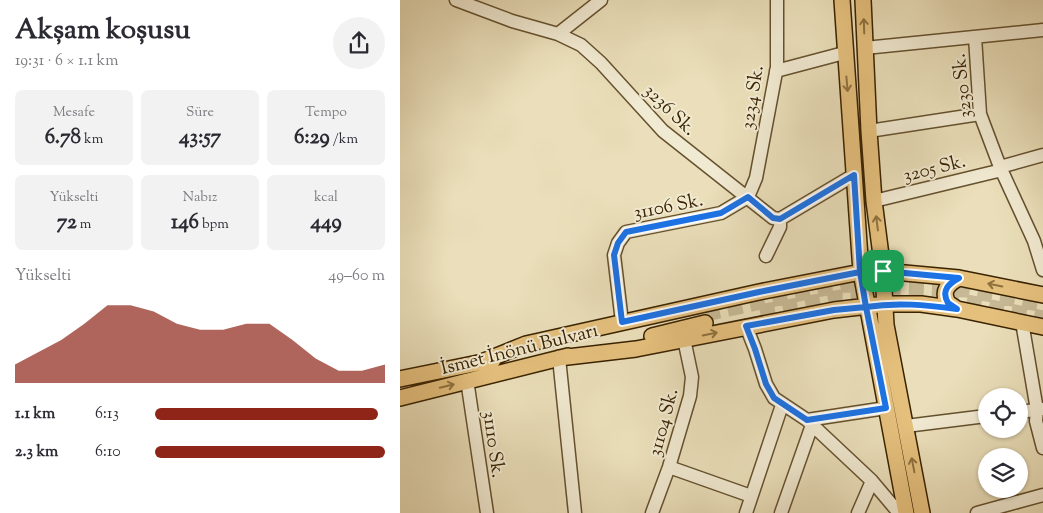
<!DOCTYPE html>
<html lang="tr">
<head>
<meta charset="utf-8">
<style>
	:root { --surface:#fff; --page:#f2f2f3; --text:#2b2b33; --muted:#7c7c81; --accent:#8f2418 }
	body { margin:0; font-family:"Sorts Mill Goudy",serif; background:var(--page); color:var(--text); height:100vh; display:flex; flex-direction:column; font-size:19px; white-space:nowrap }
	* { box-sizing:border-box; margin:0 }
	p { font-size:16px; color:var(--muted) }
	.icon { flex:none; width:28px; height:28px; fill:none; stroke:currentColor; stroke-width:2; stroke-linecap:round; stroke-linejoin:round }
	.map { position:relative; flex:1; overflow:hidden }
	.sheet { display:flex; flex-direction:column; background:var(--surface); width:400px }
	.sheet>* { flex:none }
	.tools { position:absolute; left:578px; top:388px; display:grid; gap:10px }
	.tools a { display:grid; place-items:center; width:50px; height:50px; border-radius:50%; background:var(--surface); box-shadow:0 1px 4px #0004; font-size:25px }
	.pin { position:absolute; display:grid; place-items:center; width:42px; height:42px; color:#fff; margin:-21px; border-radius:10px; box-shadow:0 2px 8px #0006 }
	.round { display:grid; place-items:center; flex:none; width:52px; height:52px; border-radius:26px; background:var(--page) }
	.overview { display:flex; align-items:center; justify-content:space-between; height:85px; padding:0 15px }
	h1 { font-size:28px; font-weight:800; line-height:38px }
	.figures { display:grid; grid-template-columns:repeat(3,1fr); gap:8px; height:85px; padding:5px 15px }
	.figures div { display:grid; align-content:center; border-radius:8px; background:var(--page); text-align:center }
	.figures b { font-size:21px; font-weight:800 }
	.figures small { font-size:14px; font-weight:400 }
	.figures p { font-size:14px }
	.chart { height:140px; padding:10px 15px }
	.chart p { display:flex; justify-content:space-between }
	.chart svg { width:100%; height:90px; margin-top:5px; fill:var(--accent); opacity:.7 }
	ul { padding:0 15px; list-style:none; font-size:16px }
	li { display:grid; grid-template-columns:80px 60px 1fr; align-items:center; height:38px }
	li i { height:12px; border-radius:6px; background:var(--accent) }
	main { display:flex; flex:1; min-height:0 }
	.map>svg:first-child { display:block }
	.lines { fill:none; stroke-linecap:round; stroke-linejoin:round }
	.major-tunnel { stroke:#c7b995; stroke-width:15; stroke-dasharray:15 8; stroke-linecap:butt }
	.minor-casing { stroke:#65512e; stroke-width:15 }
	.major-casing { stroke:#392200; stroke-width:18 }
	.minor { stroke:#f1ead2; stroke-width:12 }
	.major { stroke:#e5c07d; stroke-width:15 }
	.oneway { stroke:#8f713e }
	.route-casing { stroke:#fff; stroke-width:10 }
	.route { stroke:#1a73e8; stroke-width:6 }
	.labels { text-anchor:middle; stroke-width:4; stroke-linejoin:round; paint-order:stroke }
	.street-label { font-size:19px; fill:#392200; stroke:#f1ead2 }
</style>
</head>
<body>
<main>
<section class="sheet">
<div class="overview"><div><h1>Akşam koşusu</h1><p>19:31 · 6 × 1.1 km</p></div><a class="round"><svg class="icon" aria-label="share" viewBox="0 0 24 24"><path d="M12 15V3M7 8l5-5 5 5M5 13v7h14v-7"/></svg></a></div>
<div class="figures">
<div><p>Mesafe</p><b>6.78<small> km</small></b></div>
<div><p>Süre</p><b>43:57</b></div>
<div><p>Tempo</p><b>6:29<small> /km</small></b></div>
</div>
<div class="figures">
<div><p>Yükselti</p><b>72<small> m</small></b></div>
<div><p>Nabız</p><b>146<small> bpm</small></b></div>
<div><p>kcal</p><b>449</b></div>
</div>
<div class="chart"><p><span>Yükselti</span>49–60 m</p>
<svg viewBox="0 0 160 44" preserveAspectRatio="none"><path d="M0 44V35L10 29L20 23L30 15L40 6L50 6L60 9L70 15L80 18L90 18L100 15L110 15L120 23L130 32L140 38L150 38L160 35V44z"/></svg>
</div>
<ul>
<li><b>1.1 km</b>6:13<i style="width:97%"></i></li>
<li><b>2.3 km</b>6:10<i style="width:100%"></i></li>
</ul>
</section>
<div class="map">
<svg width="643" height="513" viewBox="0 0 643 513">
	<rect width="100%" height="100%" fill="#eadfba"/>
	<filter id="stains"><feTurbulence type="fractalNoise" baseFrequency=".004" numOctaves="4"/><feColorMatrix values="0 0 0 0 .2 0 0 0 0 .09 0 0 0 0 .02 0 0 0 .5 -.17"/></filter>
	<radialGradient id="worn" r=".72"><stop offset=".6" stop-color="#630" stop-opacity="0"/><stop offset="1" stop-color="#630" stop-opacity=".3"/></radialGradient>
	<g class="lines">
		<path class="major-tunnel" d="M544,297L643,318
			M360,312L440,297H496
			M305,314L441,285L566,290L643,305"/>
		<g class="minor-casing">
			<path id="minor" d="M56,0L112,21L158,34L181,45L201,63L263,131L373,218L380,219L454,175
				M158,34L201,0
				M575,37L580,114L600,167L634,241L643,270
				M465,48L643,30
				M376,71L444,53
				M469,131L580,114
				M600,167L643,155
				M348,197L356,178L377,67V0
				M474,201L602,170
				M366,256L380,227V219
				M222,322L214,255L218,243L226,232L321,213L348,197
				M622,322L637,410L636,421L643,448
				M346,326L355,349L366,384L374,398L407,420L472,481L499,513
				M159,358L175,513
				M67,380L87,513
				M619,412L643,409
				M407,420L486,408
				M506,426L586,416
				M269,467L351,496
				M252,513L269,467L290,396L292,377L284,339
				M346,513L382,405
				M381,513L412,425
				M458,513L472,481
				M577,513L643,495"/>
		</g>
		<g class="major-casing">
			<path id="major" d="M442,0L461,272L506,513
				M463,0L469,131L474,201L483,271L486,325L522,513
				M557,309L548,303C541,291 548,284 559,278
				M252,336L305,323
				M159,358L236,349L434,310L486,304H521L557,309L643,327
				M84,361L126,344L359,292L461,272L483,271L559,278L643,295
				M0,379L93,360
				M0,398L168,356"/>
		</g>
		<use href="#minor" class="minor"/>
		<use href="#major" class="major"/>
	</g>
	<defs><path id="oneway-shaft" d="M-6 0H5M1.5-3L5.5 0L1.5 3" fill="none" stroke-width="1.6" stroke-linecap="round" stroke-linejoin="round" transform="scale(1.25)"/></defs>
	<g class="oneway">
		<use href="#oneway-shaft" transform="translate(464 26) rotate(-92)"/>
		<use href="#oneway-shaft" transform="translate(447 84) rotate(85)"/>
		<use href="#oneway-shaft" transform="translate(477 223) rotate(-97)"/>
		<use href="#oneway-shaft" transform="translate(595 285) rotate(-168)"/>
		<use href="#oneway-shaft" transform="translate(310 334) rotate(-12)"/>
		<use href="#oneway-shaft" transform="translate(47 386) rotate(-14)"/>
		<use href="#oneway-shaft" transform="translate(513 465) rotate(-101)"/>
	</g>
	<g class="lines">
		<g class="route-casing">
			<path id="route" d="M483,271L460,272L454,175L380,219L373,218L348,197L321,213L226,232L218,243L214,255L222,322L359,292L460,272L466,307L434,310L346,326L355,349L366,384L374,398L407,420L486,408L466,307C497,302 526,305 557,309L548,303C541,291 548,284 559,278L483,271"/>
		</g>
		<use href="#route" class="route"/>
	</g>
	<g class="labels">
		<g class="street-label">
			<text transform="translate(561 86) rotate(-96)" y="7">3230 Sk.</text>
			<text transform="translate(351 97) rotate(-81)" y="7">3234 Sk.</text>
			<text transform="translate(271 109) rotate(44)" y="7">3236 Sk.</text>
			<text transform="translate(534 167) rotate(-14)" y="7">3205 Sk.</text>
			<text transform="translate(268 205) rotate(-11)" y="7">31106 Sk.</text>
			<text transform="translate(119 348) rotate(-14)" y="7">İsmet İnönü Bulvarı</text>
			<text transform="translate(262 422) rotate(-75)" y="7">31104 Sk.</text>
			<text transform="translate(95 444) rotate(82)" y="7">31110 Sk.</text>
		</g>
	</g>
	<rect width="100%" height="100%" filter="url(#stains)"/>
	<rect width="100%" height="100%" fill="url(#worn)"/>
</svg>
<div class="tools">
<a><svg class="icon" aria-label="locate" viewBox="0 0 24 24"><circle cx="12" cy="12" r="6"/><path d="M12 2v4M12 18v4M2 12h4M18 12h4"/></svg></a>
<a><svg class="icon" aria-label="layers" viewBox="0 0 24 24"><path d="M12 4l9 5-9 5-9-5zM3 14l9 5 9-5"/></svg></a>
</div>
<div class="pin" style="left:483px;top:271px;background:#1e9e55"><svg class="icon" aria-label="arrive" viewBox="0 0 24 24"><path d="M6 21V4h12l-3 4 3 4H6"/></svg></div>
</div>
</main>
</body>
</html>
